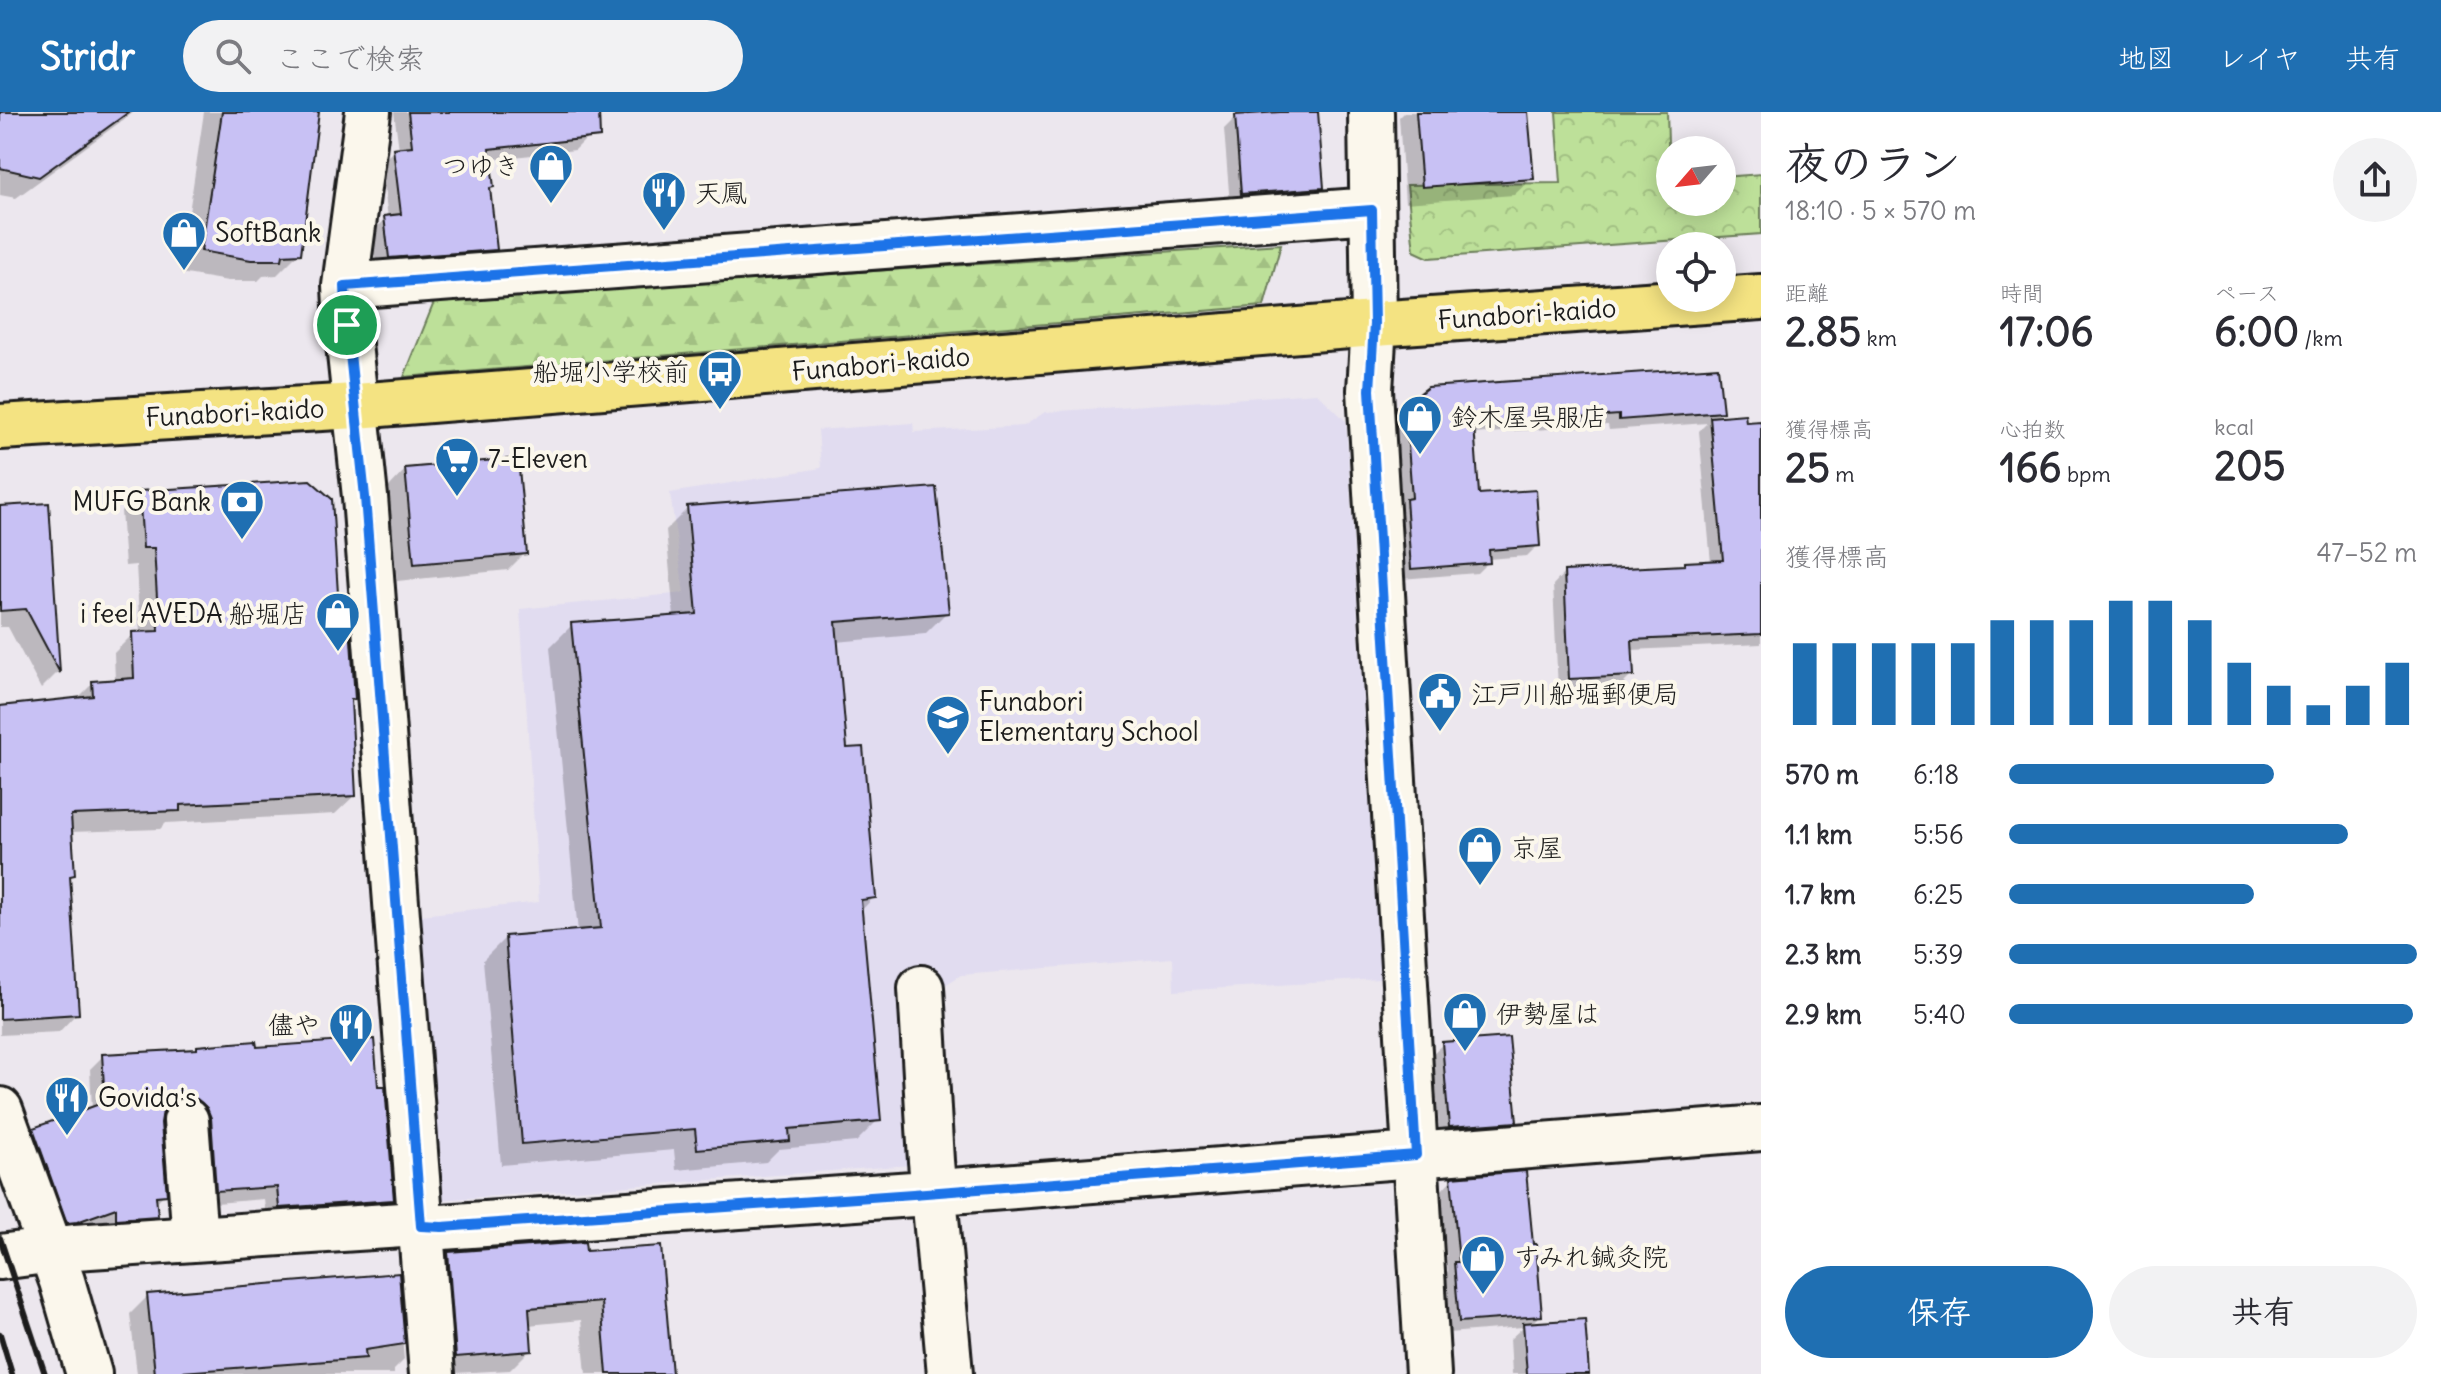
<!DOCTYPE html>
<html lang="ja">
<head>
<meta charset="utf-8">
<style>
	:root { --surface:#fff; --page:#f2f2f3; --text:#2b2b33; --muted:#7c7c81; --accent:#1f6fb2 }
	body { margin:0; font-family:Delius,"Klee One",sans-serif; background:var(--page); color:var(--text); height:100vh; display:flex; flex-direction:column; font-size:30px; white-space:nowrap }
	* { box-sizing:border-box; margin:0 }
	p { font-size:26px; color:var(--muted) }
	.icon { flex:none; width:44px; height:44px; fill:none; stroke:currentColor; stroke-width:2; stroke-linecap:round; stroke-linejoin:round }
	.map { position:relative; flex:1; overflow:hidden }
	.details { display:flex; flex-direction:column; background:var(--surface); width:680px }
	.details>* { flex:none }
	.needle { width:52px; rotate:242deg }
	.buttons { position:absolute; left:1656px; top:24px; display:grid; gap:16px }
	.buttons a { display:grid; place-items:center; width:80px; height:80px; border-radius:50%; background:var(--surface); box-shadow:0 4px 20px #0003; font-size:40px }
	.pin { position:absolute; display:grid; place-items:center; width:68px; height:68px; color:#fff; margin:-34px; border:4px solid #fff; border-radius:50%; box-shadow:0 2px 8px #0007 }
	.round { display:grid; place-items:center; flex:none; width:84px; height:84px; border-radius:42px; background:var(--page) }
	.summary { display:flex; align-items:center; justify-content:space-between; height:136px; padding:0 24px }
	h1 { font-size:44px; font-weight:700; line-height:60px }
	.stats { display:grid; grid-template-columns:repeat(3,1fr); gap:12px; height:136px; padding:8px 24px }
	.stats div { display:grid; align-content:center }
	.stats b { font-size:40px; font-weight:700 }
	.stats small { font-size:22px; font-weight:400 }
	.stats p { font-size:22px }
	.chart { height:224px; padding:16px 24px }
	.chart p { display:flex; justify-content:space-between }
	.chart svg { width:100%; height:144px; margin-top:8px; stroke:var(--accent); stroke-width:6 }
	.action { display:flex; gap:16px; margin-top:auto; padding:16px 24px }
	.action a { flex:1; height:92px; border-radius:48px; background:var(--accent); color:#fff; font-size:32px; font-weight:700; line-height:92px; text-align:center }
	.action a+a { background:var(--page); color:var(--text) }
	ul { padding:0 24px; list-style:none; font-size:26px }
	li { display:grid; grid-template-columns:128px 96px 1fr; align-items:center; height:60px }
	li i { height:20px; border-radius:10px; background:var(--accent) }
	header { display:flex; align-items:center; gap:48px; box-sizing:border-box; height:112px; padding:0 40px; background:var(--accent); color:#fff }
	header strong { font-size:38px }
	nav { display:flex; gap:44px; margin-inline-start:auto; font-size:28px }
	.search { width:560px; height:72px; background:var(--page); display:flex; align-items:center; gap:20px; box-sizing:border-box; padding:0 28px; border-radius:44px; color:var(--muted); font-size:30px }
	main { display:flex; flex:1; min-height:0 }
	.map>svg:first-child { display:block }
	.built { fill:#e1dcf0 }
	.forest { fill:url(#forest-firs); stroke:#6c7e5a; stroke-width:2 }
	.park { fill:url(#park-crowns); stroke:#6c7e5a; stroke-width:2 }
	.shadow { fill:#0003 }
	.building { fill:#c8c1f4; stroke:#1c1c1c; stroke-width:2 }
	.lines { fill:none; stroke-linecap:round; stroke-linejoin:round }
	.minor-casing { stroke:#1c1c1c; stroke-width:50 }
	.major-casing { stroke:#1c1c1c; stroke-width:50 }
	.minor { stroke:#fbf7ec; stroke-width:44 }
	.major { stroke:#f4e382; stroke-width:44 }
	.rail { stroke:#1c1c1c; stroke-width:6 }
	.route-casing { stroke:#fff; stroke-width:16 }
	.route { stroke:#1a73e8; stroke-width:10 }
	.labels { text-anchor:middle; stroke-width:8; stroke-linejoin:round; paint-order:stroke }
	.poi-label { font-size:26px; fill:#1c1c1c; stroke:#fbf7ec; text-anchor:start }
	.street-label { font-size:26px; fill:#1c1c1c; stroke:#fbf7ec }
</style>
</head>
<body>
<header>
<strong>Stridr</strong>
<div class="search"><svg class="icon" aria-label="search" viewBox="0 0 24 24"><circle cx="10" cy="10" r="6"/><path d="M15 15l6 6"/></svg>ここで検索</div>
<nav><a>地図</a><a>レイヤ</a><a>共有</a></nav>
</header>
<main>
<div class="map">
<svg width="1761" height="1262" viewBox="0 0 1761 1262">
	<defs>
		<pattern id="forest-firs" width="22" height="20" patternUnits="userSpaceOnUse" patternTransform="scale(2)"><rect width="22" height="20" fill="#bde099"/><path d="M5 1l3.5 6h-7zM16 11l3.5 6h-7z" fill="#a2c083"/></pattern>
		<pattern id="park-crowns" width="20" height="18" patternUnits="userSpaceOnUse" patternTransform="scale(2)"><rect width="20" height="18" fill="#bde099"/><path d="M2 6a3 3 0 1 1 6 0M12 15a3 3 0 1 1 6 0" fill="none" stroke="#a2c083"/></pattern>
	</defs>
	<rect width="100%" height="100%" fill="#ece7ee"/>
	<filter id="ink" filterUnits="userSpaceOnUse"><feTurbulence type="fractalNoise" baseFrequency=".0125" numOctaves="2"/><feDisplacementMap in="SourceGraphic" scale="16" xChannelSelector="R" yChannelSelector="G"/><feConvolveMatrix kernelMatrix="1 2 1 2 8 2 1 2 1" color-interpolation-filters="sRGB"/></filter>
	<g filter="url(#ink)">
		<path class="built" d="M1317,281L1346,309L1380,867L1174,879L1173,846L961,863L942,875L911,1053L441,1088L421,803L539,790L520,497L684,481L670,381L821,356L818,318L913,311L914,320L1024,314L1045,300Z"/>
		<path class="forest" d="M1281,132L1264,194L404,265L435,188Z"/>
		<path class="park" d="M1556,0H1667L1670,90H1722V65L1761,62V122L1429,146L1414,139L1407,73L1561,71Z"/>
		<path class="shadow" d="M0,0H134L16,86L0,83Z
			M204,0H317L299,141L277,163L263,164L258,169H228L180,161Z
			M394,0H585L588,25L575,38L489,48L492,74L488,78L495,137L482,150L376,158L372,119L388,106L381,51L394,38L399,37Z
			M1316,0L1322,76L1310,87L1230,93L1224,17L1236,5Z
			M1404,0H1526L1532,66L1514,83L1405,91L1399,5Z
			M1406,295L1721,300L1714,307L1744,312L1761,311V532L1631,538L1632,563L1620,575L1558,578L1553,473L1564,461L1683,456L1711,451L1699,319L1707,311L1609,318L1608,313L1473,322L1477,384L1538,433L1527,444L1487,447L1488,450L1477,461L1401,467L1396,400L1402,394L1395,306Z
			M405,358L525,441L508,458L397,469L388,376Z
			M140,381L338,515L353,587L349,591L354,684L335,702L166,711L160,717L70,720L73,763L68,767L77,901L59,920L0,923V596L76,588L93,571L115,569L114,541L133,522H140L136,453L125,454L121,399Z
			M47,393L58,560L41,577L8,515H0V396Z
			M688,396L947,500L925,522L836,530L845,638L874,785L860,800L878,1008L856,1030L779,1037L766,1050L676,1058L674,1038L501,1053L483,848L505,826L578,820L550,535L572,513L674,505L666,418Z
			M1443,932L1515,1009L1506,1018L1440,1024L1433,941Z
			M198,936L255,937L376,977L392,1088L378,1101L266,1109L264,1087L204,1092L170,997L161,999L159,1011L164,1082L155,1092L156,1104L142,1117L104,1120L103,1108L62,1122L21,1031L34,1018L92,997L90,957L103,944L195,939Z
			M1452,1067L1540,1203L1530,1213L1587,1262H1512L1510,1227L1523,1215L1448,1221L1443,1164L1448,1159L1441,1079Z
			M584,1141L670,1262H586L581,1208L528,1213L530,1238L510,1258L436,1262L429,1162L449,1142Z
			M397,1163L404,1248L394,1258V1262H137L130,1202L148,1184Z"/>
		<path class="building" d="M0,0H129L39,65L0,56Z
			M222,0H319L301,142L283,143L282,148H251L201,139Z
			M408,0H599L600,25L489,37L494,75L490,76L497,138L389,146L384,104L401,102L393,36L412,34Z
			M1280,0H1318L1324,76L1241,82L1235,3Z
			M1416,0H1528L1534,67L1422,75Z
			M1718,255L1723,300L1619,308V303L1474,313L1479,382L1536,378L1540,434L1489,438L1490,451L1411,457L1406,387L1412,386L1405,293L1428,275Z
			M1745,302L1746,310L1761,309V522L1632,528L1634,564L1569,567L1564,459L1685,453V450L1723,448L1710,305Z
			M518,346L527,442L414,452L405,356Z
			M310,368L332,387L340,513H350L355,587L351,588L356,684L180,693V699L71,703L75,763L70,764L79,902L0,907V594L93,584L92,569L134,566L132,520L159,519L154,436H143L139,379Z
			M936,375L949,501L836,510L847,636L863,635L876,786L861,788L881,1009L789,1017L790,1029L697,1037L695,1017L522,1032L505,824L601,816L571,511L697,502L687,394Z
			M49,391L60,561L26,497L0,499V394Z
			M1509,925L1517,1010L1449,1015L1442,930Z
			M374,927L378,974H385L394,1088L279,1096L277,1075L216,1079L211,1006L207,996L197,987L185,984L173,988L163,999L161,1011L167,1083L156,1084L158,1104L116,1107V1096L77,1110L67,1111L33,1016L105,990L102,942L197,937V934L256,929L257,935Z
			M1526,1059L1533,1132H1536L1542,1204L1459,1210L1454,1150H1459L1451,1065Z
			M585,1130L586,1139L661,1134L672,1262H607L601,1190L529,1196L532,1239L456,1245L448,1140Z
			M399,1161L405,1232L365,1238L366,1246L155,1262L147,1182Z
			M1585,1207L1589,1262H1527L1523,1211Z"/>
		<g class="lines">
			<g class="minor-casing">
				<path id="minor" d="M368,0L345,174L347,213L365,385L432,1262
					M1371,0L1374,212L1370,278L1428,1262
					M345,174L1372,98
					M921,876L931,1049L950,1262
					M0,998L62,1169L89,1262
					M186,1009L195,1127
					M0,1145L75,1135L402,1113L442,1115L913,1082L1761,1016"/>
			</g>
			<g class="major-casing">
				<path id="major" d="M0,315L356,294L1374,212L1761,185"/>
			</g>
			<use href="#minor" class="minor"/>
			<use href="#major" class="major"/>
			<path class="rail" d="M0,1126L45,1262
				M0,1222L12,1262"/>
		</g>
	</g>
	<g class="lines" filter="url(#ink)">
		<g class="route-casing">
			<path id="route" d="M1372,98L1374,212L1370,278L1416,1043L913,1082L442,1115L421,1114L365,385L347,213L345,174Z"/>
		</g>
		<use href="#route" class="route"/>
	</g>
	<defs>
		<g id="shop-pin" transform="scale(2.3)"><path d="M0 17L-7.5 6A9.5 9.5 0 1 1 7.5 6Z" fill="#1f6fb2" stroke="#fbf7ec"/><path d="M-5-2.5h2.3a2.7 3.5 0 0 1 5.4 0H5L5.5 6h-11ZM-1.5-2.5h3a1.5 2.3 0 0 0-3 0Z" fill="#fff"/></g>
		<g id="restaurant-pin" transform="scale(2.3)"><path d="M0 17L-7.5 6A9.5 9.5 0 1 1 7.5 6Z" fill="#1f6fb2" stroke="#fbf7ec"/><path d="M-5-6h1v4h1v-4h1v4h1v-4h1v5L-1.5 .5V6h-2V.5L-5-1ZM5-6V6H3V1.5H1.5Q1.5-4 5-6Z" fill="#fff"/></g>
		<g id="bus-pin" transform="scale(2.3)"><path d="M0 17L-7.5 6A9.5 9.5 0 1 1 7.5 6Z" fill="#1f6fb2" stroke="#fbf7ec"/><path d="M-5-6H5V4H4V6H2V4H-2V6H-4V4H-5ZM-3.5-4V0h7V-4ZM-3.5 1.2v1.5H-2V1.2ZM2 1.2v1.5H3.5V1.2Z" fill="#fff"/></g>
		<g id="supermarket-pin" transform="scale(2.3)"><path d="M0 17L-7.5 6A9.5 9.5 0 1 1 7.5 6Z" fill="#1f6fb2" stroke="#fbf7ec"/><path d="M-6-5.5h2.5l.6 2H6L4.5 2H-2.5L-4.4-4H-6ZM-1.5 3.2a1.3 1.3 0 1 0 .1 0ZM3 3.2a1.3 1.3 0 1 0 .1 0Z" fill="#fff"/></g>
		<g id="bank-pin" transform="scale(2.3)"><path d="M0 17L-7.5 6A9.5 9.5 0 1 1 7.5 6Z" fill="#1f6fb2" stroke="#fbf7ec"/><path d="M-6-4H6V4H-6ZM0-2.3a2.3 2.3 0 1 0 0 4.6a2.3 2.3 0 1 0 0-4.6Z" fill="#fff"/></g>
		<g id="civic-pin" transform="scale(2.3)"><path d="M0 17L-7.5 6A9.5 9.5 0 1 1 7.5 6Z" fill="#1f6fb2" stroke="#fbf7ec"/><path d="M-.6-6.5H3V-4.5H.6V-3L4-1V1h2V6H-6V1h2V-1L-.6-3ZM-1.2 2.5V6h2.4V2.5Z" fill="#fff"/></g>
		<g id="school-pin" transform="scale(2.3)"><path d="M0 17L-7.5 6A9.5 9.5 0 1 1 7.5 6Z" fill="#1f6fb2" stroke="#fbf7ec"/><path d="M0-5L7-2L0 1L-7-2ZM-4 1L0 2.5L4 1V4Q0 6-4 4Z" fill="#fff"/></g>
	</defs>
	<g fill-rule="evenodd">
		<use href="#shop-pin" x="551" y="54"/>
		<use href="#restaurant-pin" x="664" y="81"/>
		<use href="#shop-pin" x="184" y="121"/>
		<use href="#bus-pin" x="720" y="260"/>
		<use href="#shop-pin" x="1420" y="305"/>
		<use href="#supermarket-pin" x="457" y="347"/>
		<use href="#bank-pin" x="242" y="390"/>
		<use href="#shop-pin" x="338" y="502"/>
		<use href="#civic-pin" x="1440" y="582"/>
		<use href="#school-pin" x="948" y="605"/>
		<use href="#shop-pin" x="1480" y="736"/>
		<use href="#shop-pin" x="1465" y="902"/>
		<use href="#restaurant-pin" x="351" y="913"/>
		<use href="#restaurant-pin" x="67" y="986"/>
		<use href="#shop-pin" x="1483" y="1145"/>
	</g>
	<g class="labels">
		<g class="poi-label">
			<text x="520" y="63" text-anchor="end">つゆき</text>
			<text x="695" y="90">天鳳</text>
			<text x="215" y="130">SoftBank</text>
			<text x="689" y="269" text-anchor="end">船堀小学校前</text>
			<text x="1451" y="314">鈴木屋呉服店</text>
			<text x="488" y="356">7-Eleven</text>
			<text x="211" y="399" text-anchor="end">MUFG Bank</text>
			<text x="307" y="511" text-anchor="end">i feel AVEDA 船堀店</text>
			<text x="1471" y="591">江戸川船堀郵便局</text>
			<text x="979" y="599">Funabori<tspan x="979" dy="30">Elementary School</tspan></text>
			<text x="1511" y="745">京屋</text>
			<text x="1496" y="911">伊勢屋は</text>
			<text x="320" y="922" text-anchor="end">儘や</text>
			<text x="98" y="995">Govida's</text>
			<text x="1514" y="1154">すみれ鍼灸院</text>
		</g>
		<g class="street-label">
			<text transform="translate(1527 202) rotate(-4)" y="9">Funabori-kaido</text>
			<text transform="translate(881 252) rotate(-5)" y="9">Funabori-kaido</text>
			<text transform="translate(235 301) rotate(-3)" y="9">Funabori-kaido</text>
		</g>
	</g>
</svg>
<div class="buttons">
<a><svg class="needle" viewBox="-14 -14 28 28"><path d="M0-13l5 13h-10z" fill="#e53935"/><path d="M0 13l5-13h-10z" fill="#7c7c81"/></svg></a>
<a><svg class="icon" aria-label="locate" viewBox="0 0 24 24"><circle cx="12" cy="12" r="6"/><path d="M12 2v4M12 18v4M2 12h4M18 12h4"/></svg></a>
</div>
<div class="pin" style="left:347px;top:213px;background:#1e9e55"><svg class="icon" aria-label="arrive" viewBox="0 0 24 24"><path d="M6 21V4h12l-3 4 3 4H6"/></svg></div>
</div>
<section class="details">
<div class="summary"><div><h1>夜のラン</h1><p>18:10 · 5 × 570 m</p></div><a class="round"><svg class="icon" aria-label="share" viewBox="0 0 24 24"><path d="M12 15V3M7 8l5-5 5 5M5 13v7h14v-7"/></svg></a></div>
<div class="stats">
<div><p>距離</p><b>2.85<small> km</small></b></div>
<div><p>時間</p><b>17:06</b></div>
<div><p>ペース</p><b>6:00<small> /km</small></b></div>
</div>
<div class="stats">
<div><p>獲得標高</p><b>25<small> m</small></b></div>
<div><p>心拍数</p><b>166<small> bpm</small></b></div>
<div><p>kcal</p><b>205</b></div>
</div>
<div class="chart"><p><span>獲得標高</span>47–52 m</p>
<svg viewBox="0 0 160 44" preserveAspectRatio="none"><path d="M5 44V19M15 44V19M25 44V19M35 44V19M45 44V19M55 44V12M65 44V12M75 44V12M85 44V6M95 44V6M105 44V12M115 44V25M125 44V32M135 44V38M145 44V32M155 44V25"/></svg>
</div>
<ul>
<li><b>570 m</b>6:18<i style="width:65%"></i></li>
<li><b>1.1 km</b>5:56<i style="width:83%"></i></li>
<li><b>1.7 km</b>6:25<i style="width:60%"></i></li>
<li><b>2.3 km</b>5:39<i style="width:100%"></i></li>
<li><b>2.9 km</b>5:40<i style="width:99%"></i></li>
</ul>
<div class="action"><a>保存</a><a>共有</a></div>
</section>
</main>
</body>
</html>
